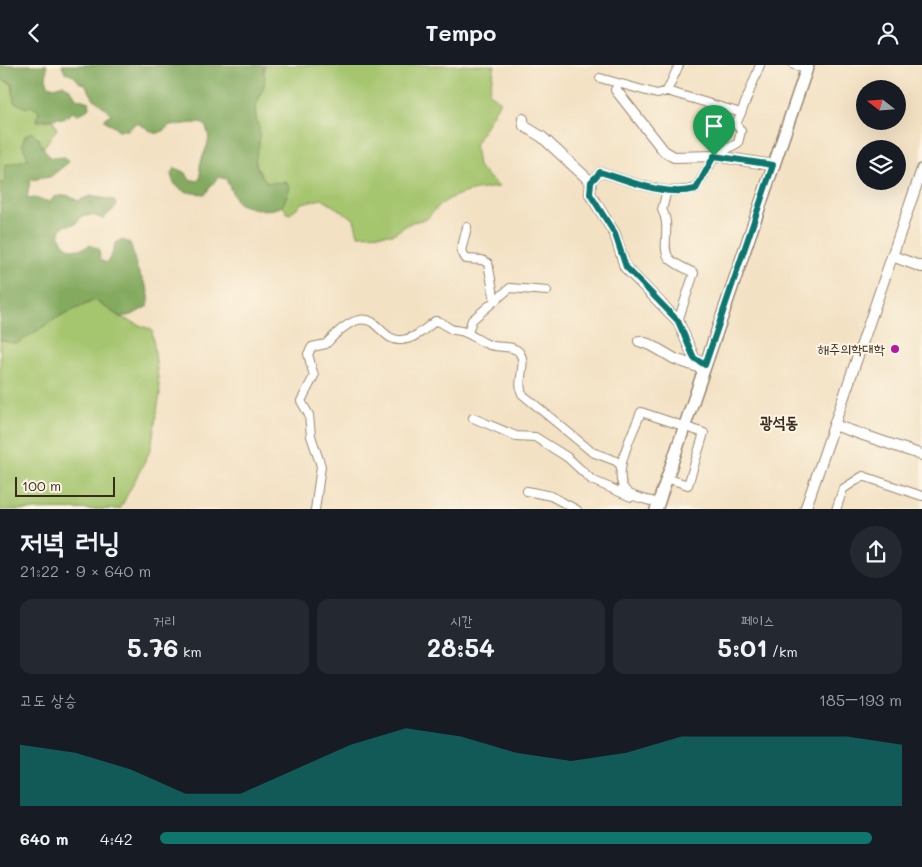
<!DOCTYPE html>
<html lang="ko">
<head>
<meta charset="utf-8">
<style>
	:root { --surface:#171b24; --page:#242831; --text:#f1f3f6; --muted:#9ea1a6; --accent:#0f766e }
	body { margin:0; font-family:Mali,"Poor Story",sans-serif; background:var(--page); color:var(--text); height:100vh; display:flex; flex-direction:column; font-size:19px; white-space:nowrap }
	* { box-sizing:border-box; margin:0 }
	p { font-size:16px; color:var(--muted) }
	.icon { flex:none; width:28px; height:28px; fill:none; stroke:currentColor; stroke-width:2; stroke-linecap:round; stroke-linejoin:round }
	.map { position:relative; height:444px; overflow:hidden }
	.sheet { display:flex; flex-direction:column; background:var(--surface); flex:1 }
	.sheet>* { flex:none }
	.needle { width:32px; rotate:287deg }
	.buttons { position:absolute; left:856px; top:15px; display:grid; gap:10px }
	.buttons a { display:grid; place-items:center; width:50px; height:50px; border-radius:50%; background:var(--surface); box-shadow:0 5px 20px #0002; font-size:25px }
	.scale { position:absolute; left:15px; bottom:12px; width:100px; box-sizing:border-box; padding-left:5px; border:2px solid #3b2a1e; border-top:0; font-size:14px; line-height:18px; white-space:nowrap; color:#3b2a1e; -webkit-text-stroke:4px #fcf5e5; paint-order:stroke }
	.pin { position:absolute; display:grid; place-items:center; width:42px; height:42px; color:#fff; margin:-51px -21px; border-radius:50% 50% 50% 0; rotate:-45deg; box-shadow:0 0 5px #0007 }
	.pin .icon { rotate:45deg }
	.round { display:grid; place-items:center; flex:none; width:52px; height:52px; border-radius:26px; background:var(--page) }
	.head { display:flex; align-items:center; justify-content:space-between; height:85px; padding:0 20px }
	h1 { font-size:28px; font-weight:800; line-height:38px }
	.figures { display:grid; grid-template-columns:repeat(3,1fr); gap:8px; height:85px; padding:5px 20px }
	.figures div { display:grid; align-content:center; border-radius:12px; background:var(--page); text-align:center }
	.figures b { font-size:25px; font-weight:800 }
	.figures small { font-size:14px; font-weight:400 }
	.figures p { font-size:14px }
	.chart { height:140px; padding:10px 20px }
	.chart p { display:flex; justify-content:space-between }
	.chart svg { width:100%; height:90px; margin-top:5px; fill:var(--accent); opacity:.7 }
	ul { padding:0 20px; list-style:none; font-size:16px }
	li { display:grid; grid-template-columns:80px 60px 1fr; align-items:center; height:38px }
	li i { height:12px; border-radius:6px; background:var(--accent) }
	header { display:flex; justify-content:space-between; align-items:center; height:65px; padding:0 20px; background:var(--surface); font-size:22px; font-weight:800 }
	.map>svg:first-child { display:block }
	.green { fill:#a5c56e; stroke:#707846 }
	.forest { fill:#84aa61; stroke:#606a40 }
	.lines { fill:none; stroke-linecap:round; stroke-linejoin:round }
	.minor-casing { stroke:#978670; stroke-width:10 }
	.tertiary-casing { stroke:#978670; stroke-width:12 }
	.secondary-casing { stroke:#978670; stroke-width:14 }
	.minor { stroke:#fff; stroke-width:8 }
	.tertiary { stroke:#fff; stroke-width:10 }
	.secondary { stroke:#fff; stroke-width:11 }
	.route-casing { stroke:#fff; stroke-width:10 }
	.route { stroke:#0f766e; stroke-width:6 }
	.poi-dot { fill:#b5179e; stroke:#fcf5e5; stroke-width:2 }
	.labels { text-anchor:middle; stroke-width:4; stroke-linejoin:round; paint-order:stroke }
	.poi-label { font-size:14px; fill:#3b2a1e; stroke:#fcf5e5; text-anchor:end }
	.quarter-label { font-size:16px; font-weight:bold; fill:#3b2a1e; stroke:#fcf5e5 }
</style>
</head>
<body>
<header><svg class="icon" aria-label="back" viewBox="0 0 24 24"><path d="M15 5l-7 7 7 7"/></svg>Tempo<svg class="icon" aria-label="person" viewBox="0 0 24 24"><circle cx="12" cy="8" r="4"/><path d="M4 21q1-7 8-7t8 7"/></svg></header>
<div class="map">
<svg width="922" height="445" viewBox="0 0 922 445">
	<rect width="100%" height="100%" fill="#fcf5e5"/>
	<filter id="ink" filterUnits="userSpaceOnUse"><feTurbulence type="fractalNoise" baseFrequency=".02" numOctaves="2"/><feDisplacementMap in="SourceGraphic" scale="10" xChannelSelector="R" yChannelSelector="G"/><feConvolveMatrix kernelMatrix="1 2 1 2 8 2 1 2 1" color-interpolation-filters="sRGB"/></filter>
	<filter id="wash" filterUnits="userSpaceOnUse"><feTurbulence type="fractalNoise" baseFrequency=".0096" numOctaves="4" result="noise"/><feDisplacementMap in="SourceGraphic" scale="20" xChannelSelector="R" yChannelSelector="G"/><feGaussianBlur stdDeviation="1.12" result="paint"/><feColorMatrix in="noise" values="0 0 0 0 0 0 0 0 0 0 0 0 0 0 0 0 0 1.4 0 .05"/><feComposite in="paint" operator="in"/></filter>
	<g filter="url(#wash)">
		<rect width="100%" height="100%" fill="#f3e1c3"/>
		<path class="green" d="M265,0H495L489,28L500,36L475,80L478,101L499,122C471,125 444,129 427,154L412,157L393,169L358,170L354,154L322,134L302,138L290,149L287,148L283,141L289,122L267,118L258,105L255,93L260,69L256,55V40L261,30Z
			M0,14C21,20 22,34 39,46L38,56L53,55L57,64L43,83L38,72L28,94L0,120Z
			M95,235L120,252L152,265L160,328L151,384L120,444L0,445V275L16,279L60,251Z"/>
		<path class="forest" d="M0,0H47L46,13L48,20L55,22L63,19L72,26L76,33L89,37L90,40L87,45L77,50L73,47L64,54L59,53L37,56L39,46L31,41L26,43L14,37L12,18L0,14Z
			M62,0H265L263,2C268,20 262,24 256,39C252,50 260,60 260,70C259,96 247,91 267,118L286,117L290,122L283,141C268,148 252,144 237,138L226,114L218,112L205,129C189,128 174,127 171,109L175,103L186,108L189,114L198,116L201,111C195,89 218,81 204,59C191,56 183,61 170,60C152,76 155,65 136,58L128,65H119L104,55L107,51L112,49L94,34L85,19L80,18L74,11L65,8Z
			M31,67C41,74 43,85 51,93L65,92L69,97L50,112L30,115L27,134L35,133L50,137L54,132L67,130L78,136L90,131L114,135L117,141L103,154L92,150L81,152L76,159L63,161L59,170C65,185 76,188 90,180L99,184L100,195L107,198L113,187L115,178L122,175L130,178C134,187 134,199 139,208C145,219 152,228 148,241L132,250L120,252L95,235L60,251L16,279L0,275V120L6,115L5,100L28,94L22,79L25,71Z"/>
	</g>
	<g filter="url(#ink)">
		<g class="lines">
			<g class="minor-casing">
				<path id="minor" d="M794,0L807,3
					M600,13L657,29L667,26L741,48L760,0
					M667,26L679,0
					M591,117L600,107C630,116 665,132 696,123L715,91L738,78L741,66L736,59L741,48
					M667,125L662,145C672,160 660,185 670,194C676,200 687,204 694,208L678,256
					M467,162L461,186L466,194L482,195L488,198L495,236
					M468,268L472,255L510,223L547,226
					M473,353L516,371L535,372L567,392L592,415L631,432
					M527,426L551,431L577,445
					M658,438C649,435 635,433 628,428C608,412 634,366 641,347L704,368L688,420L666,413
					M315,445L321,401L311,371L309,350L301,336L314,311L308,289L312,282L326,279C335,269 356,247 372,257C381,263 388,276 401,275C415,274 425,264 435,256C443,256 444,261 451,264C456,266 462,265 466,268C474,271 479,276 487,279C497,284 512,279 519,287C528,298 516,316 522,329L592,387L616,396L621,401
					M836,445L843,424L863,411L922,431"/>
			</g>
			<g class="tertiary-casing">
				<path id="tertiary" d="M616,25L664,86L674,92L715,91L773,100
					M523,54L524,61L542,72L591,117L590,129L615,169L625,202L678,256L694,293L705,300
					M892,191L922,202
					M639,276L651,280L675,294L704,304
					M834,360L922,390
					M805,445L922,104"/>
			</g>
			<g class="secondary-casing">
				<path id="secondary" d="M656,445L808,0"/>
			</g>
			<use href="#minor" class="minor"/>
			<use href="#tertiary" class="tertiary"/>
			<use href="#secondary" class="secondary"/>
		</g>
	</g>
	<g class="lines" filter="url(#ink)">
		<g class="route-casing">
			<path id="route" d="M714,91L773,100L705,300L694,293L678,256L626,202L615,169L590,129L591,117L600,107C630,116 665,132 696,124Z"/>
		</g>
		<use href="#route" class="route"/>
	</g>
	<circle class="poi-dot" cx="895" cy="284" r="5"/>
	<g class="labels">
		<g class="poi-label">
			<text x="885" y="289">해주의학대학</text>
		</g>
		<g class="quarter-label">
			<text x="779" y="363">광석동</text>
		</g>
	</g>
</svg>
<div class="buttons">
<a><svg class="needle" viewBox="-14 -14 28 28"><path d="M0-13l5 13h-10z" fill="#e53935"/><path d="M0 13l5-13h-10z" fill="#9ea1a6"/></svg></a>
<a><svg class="icon" aria-label="layers" viewBox="0 0 24 24"><path d="M12 4l9 5-9 5-9-5zM3 14l9 5 9-5"/></svg></a>
</div>
<div class="scale">100 m</div>
<div class="pin" style="left:714px;top:91px;background:#1e9e55"><svg class="icon" aria-label="arrive" viewBox="0 0 24 24"><path d="M6 21V4h12l-3 4 3 4H6"/></svg></div>
</div>
<section class="sheet">
<div class="head"><div><h1>저녁 러닝</h1><p>21:22 · 9 × 640 m</p></div><a class="round"><svg class="icon" aria-label="share" viewBox="0 0 24 24"><path d="M12 15V3M7 8l5-5 5 5M5 13v7h14v-7"/></svg></a></div>
<div class="figures">
<div><p>거리</p><b>5.76<small> km</small></b></div>
<div><p>시간</p><b>28:54</b></div>
<div><p>페이스</p><b>5:01<small> /km</small></b></div>
</div>
<div class="chart"><p><span>고도 상승</span>185–193 m</p>
<svg viewBox="0 0 160 44" preserveAspectRatio="none"><path d="M0 44V14L10 18L20 26L30 38L40 38L50 26L60 14L70 6L80 10L90 18L100 22L110 18L120 10L130 10L140 10L150 10L160 14V44z"/></svg>
</div>
<ul>
<li><b>640 m</b>4:42<i style="width:96%"></i></li>
</ul>
</section>
</body>
</html>
